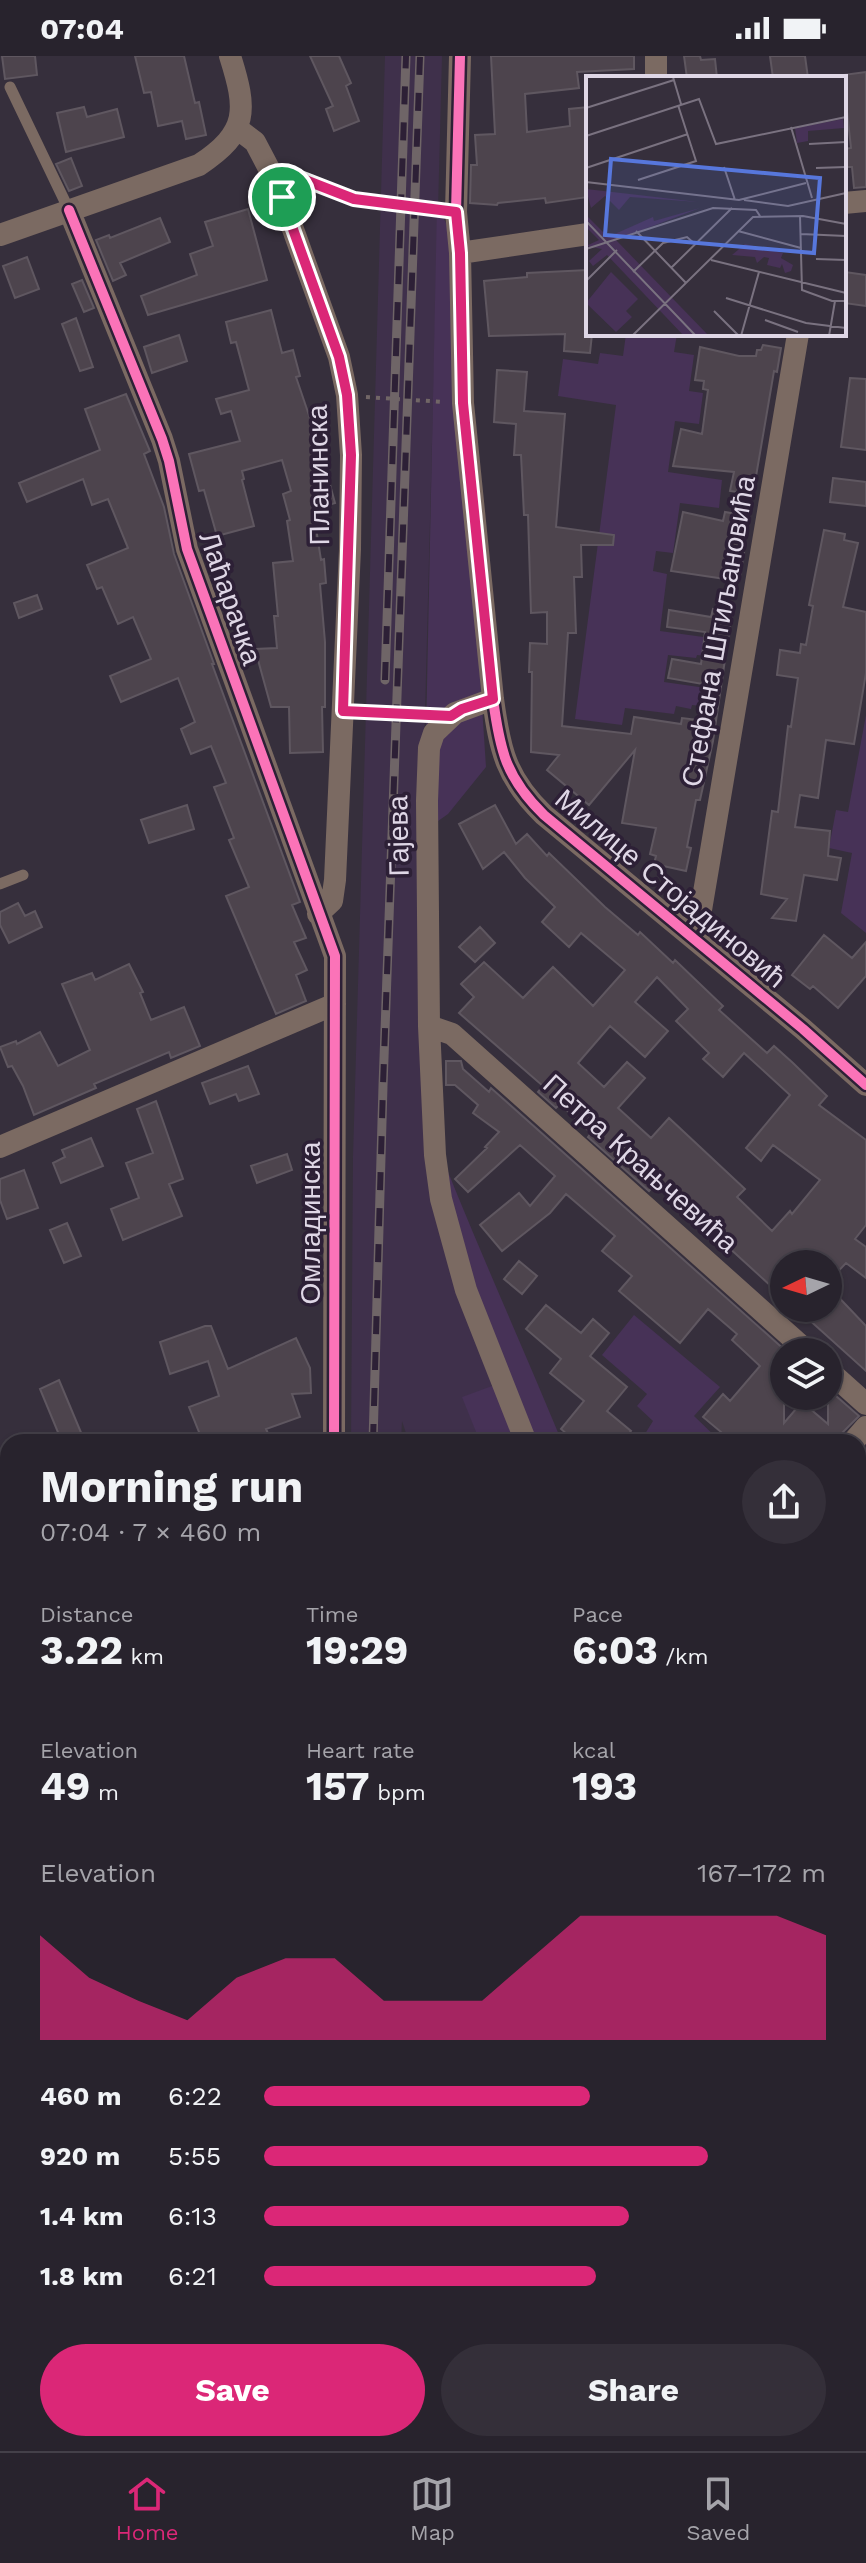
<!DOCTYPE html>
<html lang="en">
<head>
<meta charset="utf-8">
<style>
	:root { --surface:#28232d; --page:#342f39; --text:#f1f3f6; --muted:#a5a4aa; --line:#444049; --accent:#db2777 }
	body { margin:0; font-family:"Work Sans",sans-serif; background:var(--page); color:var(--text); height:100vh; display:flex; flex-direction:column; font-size:30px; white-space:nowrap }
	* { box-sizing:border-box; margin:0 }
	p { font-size:26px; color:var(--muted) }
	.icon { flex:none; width:44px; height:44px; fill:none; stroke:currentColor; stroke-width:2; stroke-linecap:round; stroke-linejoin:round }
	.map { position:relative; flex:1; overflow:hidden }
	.side { position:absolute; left:0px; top:1378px; width:866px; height:1018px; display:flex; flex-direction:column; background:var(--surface); border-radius:24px 24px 0 0; box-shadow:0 2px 6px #0004,0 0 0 2px var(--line) }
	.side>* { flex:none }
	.needle { width:52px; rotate:265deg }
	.tools { position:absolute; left:770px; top:1194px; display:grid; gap:16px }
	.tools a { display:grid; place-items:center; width:72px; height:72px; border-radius:50%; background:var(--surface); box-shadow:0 2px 6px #0004,0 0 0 2px var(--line); font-size:40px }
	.pin { position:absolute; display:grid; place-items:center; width:68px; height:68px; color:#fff; margin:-34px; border:4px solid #fff; border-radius:50%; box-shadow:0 2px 8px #0007 }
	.round { display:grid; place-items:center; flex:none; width:84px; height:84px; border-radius:42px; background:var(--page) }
	.summary { display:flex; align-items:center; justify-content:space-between; height:136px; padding:0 40px }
	h1 { font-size:44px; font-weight:700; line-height:60px }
	.metrics { display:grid; grid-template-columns:repeat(3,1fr); gap:12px; height:136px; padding:8px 40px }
	.metrics div { display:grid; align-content:center }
	.metrics b { font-size:40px; font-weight:700 }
	.metrics small { font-size:22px; font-weight:400 }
	.metrics p { font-size:22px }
	.chart { height:224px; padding:16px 40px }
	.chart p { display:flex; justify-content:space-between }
	.chart svg { width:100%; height:144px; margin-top:8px; fill:var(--accent); opacity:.7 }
	.cta { display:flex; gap:16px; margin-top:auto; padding:16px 40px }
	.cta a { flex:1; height:92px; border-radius:48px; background:var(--accent); color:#fff; font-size:32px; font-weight:700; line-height:92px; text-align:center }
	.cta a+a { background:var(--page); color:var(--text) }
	ul { padding:0 40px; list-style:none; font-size:26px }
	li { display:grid; grid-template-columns:128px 96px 1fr; align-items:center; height:60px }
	li i { height:20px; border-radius:10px; background:var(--accent) }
	.status { display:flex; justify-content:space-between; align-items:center; height:56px; padding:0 40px; background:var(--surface); direction:ltr }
	.status svg { height:22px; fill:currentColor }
	.dock { display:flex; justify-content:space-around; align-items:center; height:112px; border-top:2px solid var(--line); background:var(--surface); font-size:22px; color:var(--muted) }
	.dock a { display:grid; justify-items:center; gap:4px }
	.dock .selected { color:var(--accent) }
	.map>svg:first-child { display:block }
	.built { fill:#3f304b }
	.green { fill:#473257 }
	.building { fill:#4d444d; stroke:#5f5760; stroke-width:2; fill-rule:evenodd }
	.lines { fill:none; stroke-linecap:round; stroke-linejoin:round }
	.path { stroke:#716666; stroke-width:4; stroke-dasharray:4 6; stroke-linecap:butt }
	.service { stroke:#7b6a62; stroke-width:11 }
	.minor { stroke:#7b6a62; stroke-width:22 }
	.rail-casing { stroke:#6f6567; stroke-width:9 }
	.rail { stroke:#2d2036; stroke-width:6; stroke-dasharray:18; stroke-linecap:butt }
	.cycleway-casing { stroke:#2d2036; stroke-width:15 }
	.cycleway { stroke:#fb73b8; stroke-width:10 }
	.route-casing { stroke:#fff; stroke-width:16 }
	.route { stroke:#db2777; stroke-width:10 }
	.labels { text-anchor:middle; stroke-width:7; stroke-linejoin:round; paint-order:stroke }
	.street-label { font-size:28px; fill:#dfd7e6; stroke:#2d2036 }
	.inset-road { fill:none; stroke:#7a7280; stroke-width:2 }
	.view { fill:#5777dc; fill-opacity:0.15; stroke:#5777dc; stroke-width:4 }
	.inset-edge { fill:none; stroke:#dfd7e6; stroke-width:4 }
</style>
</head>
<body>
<div class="status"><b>07:04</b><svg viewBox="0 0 49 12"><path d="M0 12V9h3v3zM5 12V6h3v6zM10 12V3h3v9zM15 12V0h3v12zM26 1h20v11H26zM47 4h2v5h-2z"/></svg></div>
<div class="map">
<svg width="866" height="2395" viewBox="0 0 866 2395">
	<rect width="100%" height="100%" fill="#362f3c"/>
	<path class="built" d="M385,0H442L424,696L426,1060L492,1331L463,1341L480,1386H409L402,1365L401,1386H351L353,1101Z
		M858,2294L866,2313V2381L855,2395H446L449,2388H858Z"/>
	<path class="green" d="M437,149L451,177L486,711L448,758L424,775Z
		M626,278H677L674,296L694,299L689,335L703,337L699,368L675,365L668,416L722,424L719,452L680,447L673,497L656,495L653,515L667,518L660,575L725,584L723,602L697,599L696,602L668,599L664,626L713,633L711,651L692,649L691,653L676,650L674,658L625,652L622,669L575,663L616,349L558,340L563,303L598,308L600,297L623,300Z
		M866,659V877L841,857L852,797L829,792L836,754L848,756Z
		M426,1060C468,1170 517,1277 562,1386H480L462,1341L492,1330Z
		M634,1259L720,1331L694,1360L721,1386H640L653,1365L637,1350L647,1338L602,1299Z
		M858,2169L866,2191V2313L858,2294Z
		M365,2388H449L446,2395H365Z"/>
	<path class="building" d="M2,0H35L37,19L5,23Z
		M135,0H184L195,47L199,46L206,79L186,83L182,65L158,70L151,36L144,37Z
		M310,0H339L351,27L346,30L359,65L334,75L326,53L333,50Z
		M491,0H634V13L577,16L579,32L525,38L527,76L570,70L569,53L588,51V141L546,147L545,142L498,147L497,149L470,147L471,109H477L475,79L495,78Z
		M684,0H700L701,4L715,3L717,22H687Z
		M770,0H805L808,22H773Z
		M866,16V131L854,132L852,111H844V93L851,92L843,19Z
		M84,51L87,61L117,53L124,81L66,96L57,57Z
		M71,102L82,130L69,135L56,108Z
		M248,153L267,224L148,259L141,240L197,219L190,198L213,190L205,166Z
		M160,162L170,186L120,207L126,219L113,225L96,184L109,179L110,182Z
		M27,201L39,233L15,242L3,210Z
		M588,214V278H592L590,297L564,295L565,278L489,280L484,225L527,221V217Z
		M845,216L866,219V250L844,247Z
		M82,224L94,252L84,256L72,228Z
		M271,254L282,297L293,294L300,320L296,321L313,371L318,395L313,396L321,427L329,425L335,447L313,453L321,504L324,503L326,527L320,528L325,586V651H322L323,696L290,697L289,651H271L255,593L277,592L274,560H278L273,507L293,505L287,465L290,464L283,438L291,435L282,404L242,415L244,423L242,424L254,470L217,480L204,434L199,435L189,398L240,385L231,355L221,358L216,343L249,334L236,286L231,287L226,266Z
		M76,262L93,311L80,315L62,268Z
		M179,279L187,305L152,317L144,291Z
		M763,289L781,292L777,316L774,315L753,438L730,435L734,416L673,410L681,373L702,378L708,334L703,333L704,325L695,324L700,291L739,300H756L757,294H761Z
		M497,314L527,316L524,355L565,358L556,471L614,479L613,489H581L582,521H574L576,577H568L562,670L631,678L634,661L681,668L682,662L698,664L703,628L668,622L672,603L701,608L705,576L667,571L669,554L711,561L713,553L732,556L713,685L700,744H696L687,791L691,792L686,815L654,808L656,800L650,798L656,772L622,767L635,694L589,749L547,714L559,699L531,696L532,616H529L530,587L547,588V556L531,557L528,459H524L521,399H514L516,368L494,366Z
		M850,322L866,323V394L841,391Z
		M126,338L150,395L144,398L164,451L174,498L214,608H212L300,846L292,849L306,882L294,886L307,914L296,919L306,945L276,958L226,840L249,831L229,784L234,782L214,731L226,727L211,690L191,698L181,673L195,666L178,622L121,646L110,620L151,603L133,561L118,568L102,531L97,533L87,509L128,492L108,443L92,449L83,423L27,446L19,427L100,394L85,353Z
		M833,422L866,426V450L830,446Z
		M683,456L723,465L725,456L748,460L739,496L744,497L739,525L671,515Z
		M824,474L845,478L844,484L858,487L843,551L866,556V617L854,688L826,684L818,742L800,739L795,771L830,775L828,800L841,802L837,824L804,819L796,865L772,862L787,843L761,838L772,755L778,756L788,670L791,671L798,622L777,619L780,594L800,597L801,588L806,589L813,550L809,549Z
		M37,539L42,553L19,562L14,547Z
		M187,749L194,773L149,787L141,764Z
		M495,749L516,788L527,778L547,800L549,797L605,851L638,879L640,876L673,907L675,904L723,950L719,954L767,997L774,990L793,1007L827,1040L819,1049L866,1084V1169L855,1183L866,1191V1222L846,1207L828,1226V1208H784V1242L657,1126L649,1135L588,1081L591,1077L560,1048L556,1052L538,1036L543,1030L459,957L474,941L461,928L484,906L523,942L553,911L593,950L625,914L581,877L569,891L542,866L555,851L525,822L504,796L483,813L459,768ZM657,921L688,953L676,965L709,997L703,1003L723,1021L744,997L790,1039L746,1092L761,1105L773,1089L820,1124L792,1158L790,1155L772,1175L737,1141L745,1133L669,1062L651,1082L618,1052L645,1022L627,1006L604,1031L578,1007L610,970L645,1001L668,975L635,946Z
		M18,847L25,860L35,855L42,871L9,887L0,869V856Z
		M480,871L495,887L475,906L459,891Z
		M824,879L852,902L866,886V920L838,952L813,930L810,933L792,919Z
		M129,908L143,936L140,937L151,964L184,951L200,990L171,1002L169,996L94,1028L96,1032L34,1059L23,1030L12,1010L8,1011L0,991L16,985L17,988L40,976L58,1010L90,994L62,928L92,917L95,924Z
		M446,1005H461L463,1013L489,1036L491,1032L787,1296H784V1367L802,1346L828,1368V1333L859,1360L842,1377L839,1386H733L703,1361L723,1338L730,1345L760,1310L732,1284L737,1278L708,1253L680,1287L619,1235L632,1220L602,1195L615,1180L566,1138L550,1157L502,1195L480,1169L519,1137L530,1150L555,1120L520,1089L468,1136L455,1123L487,1092L485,1091L499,1076L473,1057L478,1049L455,1029H446Z
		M248,1010L259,1038L239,1045L236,1038L210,1048L202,1027Z
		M156,1045L183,1123L169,1128L182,1160L123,1184L111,1153L139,1142L126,1107L153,1097L137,1053Z
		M91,1082L103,1110L61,1127L53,1107L65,1101L62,1094Z
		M287,1098L292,1114L257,1127L251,1110Z
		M24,1114L38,1152L7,1163L0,1144V1123Z
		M67,1167L81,1200L64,1207L50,1174Z
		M519,1205L537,1220L522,1238L504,1223Z
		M828,1230L866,1270V1315L796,1252H828Z
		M546,1249L581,1277L593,1263L609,1277L590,1300L627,1331L607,1355L631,1375L622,1386H576L561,1373L584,1345L550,1317L561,1303L526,1273Z
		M205,1270H211L228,1313L296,1282L310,1312L311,1337L292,1338L300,1361L266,1373L272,1386H203L189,1351L219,1340L208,1305L170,1318L160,1286Z
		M59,1324L85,1386H62L40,1333Z"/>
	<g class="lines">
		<path class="path" d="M295,123L317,127L354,143L438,154
			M366,341L445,346
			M362,656L425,659
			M864,2395L866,2393"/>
		<path class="service" d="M10,31L69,154
			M0,828L23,819"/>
		<path class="minor" d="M460,0L456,156L460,197L463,347L493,643C500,695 506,722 544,759L803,973L866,1029
			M656,0V22
			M238,73L255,86L276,126L339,301L347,339L351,399L350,493L335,824L332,845L318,858
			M844,147L866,145
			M69,154L162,383L169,405L187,493L335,900L334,1386
			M0,179L199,109C249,76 247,54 230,0
			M460,197L588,178
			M493,643L455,657L434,677L429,692L427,745L429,970L435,1099L441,1143L466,1234L526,1386
			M692,881L700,860L798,278
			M429,970L452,978L808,1296
			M0,1091L335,948
			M828,1314L866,1348
			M853,1386L866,1371
			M0,1567L8,1585
			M858,1616L866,1638
			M858,1971L866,1962
			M858,2213L866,2231
			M295,2395L296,2388"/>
		<g class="rail-casing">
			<path id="rail" d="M385,624L406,0
				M373,1386L383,1030L420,0
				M332,2395V2388
				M344,2395L345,2388"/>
		</g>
		<use href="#rail" class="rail"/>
		<g class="cycleway-casing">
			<path id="cycleway" d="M460,0L456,156L460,197L463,347L493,643C500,695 506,722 544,759L803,973L866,1029
				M69,154L162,383L169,405L187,493L335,900L334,1386"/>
		</g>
		<use href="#cycleway" class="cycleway"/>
	</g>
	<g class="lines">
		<g class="route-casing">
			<path id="route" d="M300,122L354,143L456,156L460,197L463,347L493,643L462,653L451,660L343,655L351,399L347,339L339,301L276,126Z"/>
		</g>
		<use href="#route" class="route"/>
	</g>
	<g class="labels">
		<g class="street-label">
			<text transform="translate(318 419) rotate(-91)" y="10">Планинска</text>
			<text transform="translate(231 542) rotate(71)" y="10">Лаћарачка</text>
			<text transform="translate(718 575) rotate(-80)" y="10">Стефана Штиљановића</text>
			<text transform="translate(398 780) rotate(-91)" y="10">Гајева</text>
			<text transform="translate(671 832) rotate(40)" y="10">Милице Стојадиновић</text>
			<text transform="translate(641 1107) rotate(42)" y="10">Петра Крањчевића</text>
			<text transform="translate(310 1167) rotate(-90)" y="10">Омладинска</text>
		</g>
	</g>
	<g transform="translate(586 20)">
		<rect width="260" height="260" fill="#362f3c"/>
		<path d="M257,43L258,52L222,55V65L211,67L209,52ZM0,113L44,118L112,126L44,121L33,134L19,120L5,132ZM114,132L30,164L123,260H98L21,179L7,190L3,185L16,173L0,170L13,164L0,151V139L22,161L67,141L68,145ZM159,168L197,177L195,182L207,189L205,195L199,197L196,188L194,192L181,189L183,182L178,181L171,187L169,181L146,179ZM25,196L52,223L40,235L46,241L30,256L0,227Z" fill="#473257"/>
		<path class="inset-road" d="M87,1L95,28M0,32L88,4M205,51L226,122M0,60L113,23L130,68L260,41M223,68L260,66M138,91L149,124M0,92L102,58M230,92L260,91M52,104L110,85L92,29M0,106L153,124L220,107M158,124L202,130L260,117M214,140L216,214L246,225H260M0,145L110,260M50,155L100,207M152,155L215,172M215,158L260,160M0,173L127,132L170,134L174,140M230,183L260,184M125,184L260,217M85,192L146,132M47,196L77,167L101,161L109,168M0,205L31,174M140,222L220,247L260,252M128,235L153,260M179,244L212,256M46,260L167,141L217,140L260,148M155,260L173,196M243,260L249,225"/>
		<path class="view" d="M25,83L234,102L228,177L19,159Z"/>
		<rect width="260" height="260" class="inset-edge"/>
	</g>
</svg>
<div class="tools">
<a><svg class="needle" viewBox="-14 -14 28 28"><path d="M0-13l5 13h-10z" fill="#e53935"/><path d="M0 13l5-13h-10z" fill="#a5a4aa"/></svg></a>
<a><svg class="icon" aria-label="layers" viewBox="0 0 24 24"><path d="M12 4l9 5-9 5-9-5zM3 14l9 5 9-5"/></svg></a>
</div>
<div class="pin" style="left:282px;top:141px;background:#1e9e55"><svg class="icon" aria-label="arrive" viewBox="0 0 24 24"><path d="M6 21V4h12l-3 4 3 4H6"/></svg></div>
<section class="side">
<div class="summary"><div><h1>Morning run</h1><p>07:04 · 7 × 460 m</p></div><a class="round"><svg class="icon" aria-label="share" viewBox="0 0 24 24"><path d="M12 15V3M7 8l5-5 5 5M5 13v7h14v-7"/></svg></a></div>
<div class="metrics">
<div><p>Distance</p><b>3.22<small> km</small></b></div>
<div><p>Time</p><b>19:29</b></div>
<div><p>Pace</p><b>6:03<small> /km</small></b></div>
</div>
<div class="metrics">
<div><p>Elevation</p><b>49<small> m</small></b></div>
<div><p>Heart rate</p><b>157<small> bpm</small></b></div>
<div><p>kcal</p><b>193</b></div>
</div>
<div class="chart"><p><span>Elevation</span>167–172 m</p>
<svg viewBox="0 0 160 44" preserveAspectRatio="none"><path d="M0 44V12L10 25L20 32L30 38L40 25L50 19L60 19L70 32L80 32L90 32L100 19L110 6L120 6L130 6L140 6L150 6L160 12V44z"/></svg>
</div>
<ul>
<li><b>460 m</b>6:22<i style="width:58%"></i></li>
<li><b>920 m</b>5:55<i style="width:79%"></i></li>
<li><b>1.4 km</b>6:13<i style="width:65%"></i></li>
<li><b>1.8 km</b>6:21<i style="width:59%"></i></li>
</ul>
<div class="cta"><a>Save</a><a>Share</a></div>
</section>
</div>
<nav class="dock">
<a class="selected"><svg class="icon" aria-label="home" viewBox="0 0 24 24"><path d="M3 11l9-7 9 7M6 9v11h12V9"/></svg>Home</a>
<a><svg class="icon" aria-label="map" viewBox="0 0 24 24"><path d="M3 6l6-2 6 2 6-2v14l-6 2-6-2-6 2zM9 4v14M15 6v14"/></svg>Map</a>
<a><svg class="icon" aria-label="saved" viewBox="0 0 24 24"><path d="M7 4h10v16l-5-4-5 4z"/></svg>Saved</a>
</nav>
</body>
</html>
